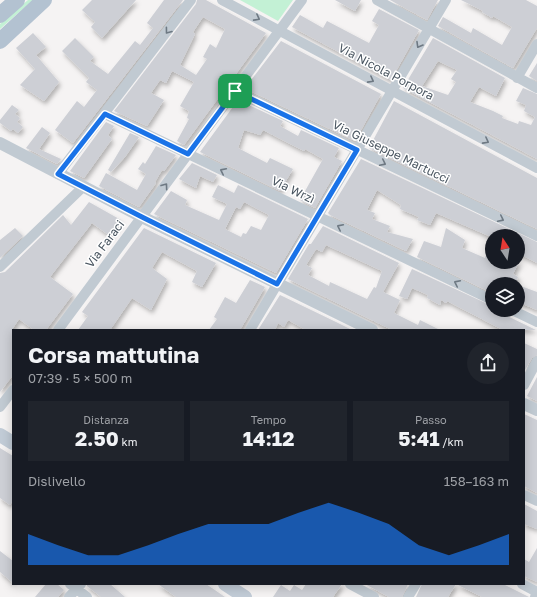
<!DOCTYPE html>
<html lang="it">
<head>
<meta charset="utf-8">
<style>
	:root { --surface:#171b24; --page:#20242c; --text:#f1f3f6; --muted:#9ea1a6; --accent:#1a73e8 }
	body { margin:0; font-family:"Golos Text",sans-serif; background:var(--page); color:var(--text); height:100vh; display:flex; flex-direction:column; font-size:15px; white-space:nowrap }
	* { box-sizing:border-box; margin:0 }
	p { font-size:13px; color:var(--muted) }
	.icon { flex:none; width:22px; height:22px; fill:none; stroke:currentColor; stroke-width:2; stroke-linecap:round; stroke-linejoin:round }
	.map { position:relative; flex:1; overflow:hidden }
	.drawer { position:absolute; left:12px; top:329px; width:513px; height:256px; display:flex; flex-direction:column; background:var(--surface); border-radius:0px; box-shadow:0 2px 10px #0003 }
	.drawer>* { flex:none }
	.needle { width:26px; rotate:348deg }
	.tools { position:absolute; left:485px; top:229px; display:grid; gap:8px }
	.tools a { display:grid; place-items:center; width:40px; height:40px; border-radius:50%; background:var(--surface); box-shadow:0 2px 10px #0003; font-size:20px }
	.pin { position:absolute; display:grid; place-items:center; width:34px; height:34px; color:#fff; margin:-17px; border-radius:8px; box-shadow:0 2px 6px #0006 }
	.round { display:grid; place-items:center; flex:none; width:42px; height:42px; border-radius:21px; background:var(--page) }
	.overview { display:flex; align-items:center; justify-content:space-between; height:68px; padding:0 16px }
	h1 { font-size:22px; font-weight:700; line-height:30px }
	.stats { display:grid; grid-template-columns:repeat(3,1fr); gap:6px; height:68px; padding:4px 16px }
	.stats div { display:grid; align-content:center; border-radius:0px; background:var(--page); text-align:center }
	.stats b { font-size:20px; font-weight:700 }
	.stats small { font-size:11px; font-weight:400 }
	.stats p { font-size:11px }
	.chart { height:112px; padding:8px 16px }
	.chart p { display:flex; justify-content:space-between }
	.chart svg { width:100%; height:72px; margin-top:4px; fill:var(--accent); opacity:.7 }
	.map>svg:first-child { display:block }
	.green { fill:#c3f1d5 }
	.building { fill:#cdcfd5; fill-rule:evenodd; filter:url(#shadow) }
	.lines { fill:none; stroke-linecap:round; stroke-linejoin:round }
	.minor { stroke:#c1cad2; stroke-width:10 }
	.tertiary { stroke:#c1cad2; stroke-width:12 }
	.secondary { stroke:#c1cbd6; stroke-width:14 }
	.primary { stroke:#b3c2d1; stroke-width:16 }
	.oneway { stroke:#6e7983 }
	.route-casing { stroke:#fff; stroke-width:8 }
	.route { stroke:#1a73e8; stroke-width:5 }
	.labels { text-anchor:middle; stroke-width:3; stroke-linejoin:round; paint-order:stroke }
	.street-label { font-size:12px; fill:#4a5661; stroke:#fff }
</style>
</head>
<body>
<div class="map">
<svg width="537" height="597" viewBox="0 0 537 597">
	<defs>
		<filter id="shadow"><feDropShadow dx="2" dy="3.5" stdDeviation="2" flood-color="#0004"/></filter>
	</defs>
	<rect width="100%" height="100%" fill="#f5f3f3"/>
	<path class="green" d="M28,0H33L0,29V24Z
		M240,0H293L278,21Z"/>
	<path class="building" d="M92,0H136L102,38L91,27L95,22L82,10Z
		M164,0H183L73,143L55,130L77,101L84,107L97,90L86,82L89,78L62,51L75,38L94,57L90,61L108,74L135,41L140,45L153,28L147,23Z
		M197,0H206L266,33L184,145L177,141L189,119L187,118L189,111L180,106L194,82L172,71L166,83L160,80L151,93L164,100L147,126L114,111L196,4ZM203,17L225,29L216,48L210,44L203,57L207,59L196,75L180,65L195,34L193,32Z
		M335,0H361L355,11Z
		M390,0H438L427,20Z
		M461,0H526L537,6V28L513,68L438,26L443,17L471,33L473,28L502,45L512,27L493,16L492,18L482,12L483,11Z
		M379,9L419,30L391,80L292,27L300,15L323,28L327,21L369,43L379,25L372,21Z
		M33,33L46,47L36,55L59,82L44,101L20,85L35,69L16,48Z
		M433,38L505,78L496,96L479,87L470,102L493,111L503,116L502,118L518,124L519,121L531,125L535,117L524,111L526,105L516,101L523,88L537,94V159L403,88ZM438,61L457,70L451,79L456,82L448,95L422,86Z
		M281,41L381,94L355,141L246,89L247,88H245Z
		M537,63V81L529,76Z
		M238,100L283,121L280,126L298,136L301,130L339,148L334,157L342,161L315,208L300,200L323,159L305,149L304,151L263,130L260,135L244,130L238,148L267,163L270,158L293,169L280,191L200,152Z
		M394,101L537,178V229L369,148Z
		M12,105L19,110L15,114L20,118L17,122L23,127L18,133L13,129L11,131L0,123V120Z
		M106,122L114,126L108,135L112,139L84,178L70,171Z
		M42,127L50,133L39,149L61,159L57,164L36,153L38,149L36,153L26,148Z
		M130,133L139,137L125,157L111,172L108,170Z
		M156,146L176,155L164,171L162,170L155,182L156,183L139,207L99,186L106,173L137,190L146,174L138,169L143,162L145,164Z
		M361,159L537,242V263L518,253V236H489L436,213L430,225L417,220L419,217L400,209L401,205L377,190L367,210L375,213L372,219L390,226L387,232L413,239L406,251L330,215L328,213Z
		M192,163L217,175L213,182L200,176L196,188L179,179Z
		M218,185L234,193L238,185L308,219L276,273L154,214L171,191L187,200L185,205L219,220L227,204L212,197ZM244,202L269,215L261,230L251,226L246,234L243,233L241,237L225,229L236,207L240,209Z
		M89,202L121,220L110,236L92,223L53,273L50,277L73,294L46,330H34L19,319L13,328V375L0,392V273L5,272L63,215L71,225Z
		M323,226L399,263L383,292L400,300L394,313L418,325L420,320L440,330H392L288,279L309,244H311ZM326,245L382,271L376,288L374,287L367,299L330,282L329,286L308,275L312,268L306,265L316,249L322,252Z
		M15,228L23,236L0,258V240Z
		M144,228L216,263L202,287L192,282L197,271L162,252L152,268L167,279L151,310L132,298L110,330H78L88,316L82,312Z
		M446,228L465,240L462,248L485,258L491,240H492V262H519L513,274L518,277L515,284H492V293L417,257L424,241L441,247Z
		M412,269L492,306V310H495L536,330H503L447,301L446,303L441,300L440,305L427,298L428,295L412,288L407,299L399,296Z
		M250,280L265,287L240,330H209L217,319L214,317L225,297L236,303Z
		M518,285L537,292V310L518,302Z
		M280,295L336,322L352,330H306L288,320L284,327L278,323L275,330H258Z
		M524,343L537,349V355L532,358L525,370Z
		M537,377V401L527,396Z
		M524,414L537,420V493L524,486Z
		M0,448L13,456V500L10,505L0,498Z
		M524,504L537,511V529L524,524Z
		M537,548V582L524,576V559L529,562Z
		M0,551L13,561V583L0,572Z
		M46,584H57L64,590L58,597H35Z
		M87,584H110L125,597H101L87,586Z
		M158,584H206L225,597H176Z
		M306,584H342L333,597H273L281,585L290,591L294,585L302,590Z
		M365,584H408L402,597H389Z
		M422,584H456L448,597H416Z
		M456,584H503L529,597H482Z"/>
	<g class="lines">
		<path class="minor" d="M222,0L537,168
			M377,0L537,88
			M517,78L537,44
			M235,91L537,236
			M105,114L492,300
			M58,174L191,0
			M0,267L83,187
			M512,310L537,322
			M58,330L302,0
			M250,330L446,0
			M524,385L537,361
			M0,407L13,390
			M524,495L537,501
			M70,584L87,597
			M350,584L374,597
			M522,584L537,592
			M69,597L81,584
			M408,597L416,584"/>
		<path class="tertiary" d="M0,143L142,217L372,330
			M524,404L537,410
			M536,597L537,596"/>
		<path class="secondary" d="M0,435L13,443
			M225,584L245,597"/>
		<path class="primary" d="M0,15L17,0
			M0,41L44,0"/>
	</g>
	<defs><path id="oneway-chevron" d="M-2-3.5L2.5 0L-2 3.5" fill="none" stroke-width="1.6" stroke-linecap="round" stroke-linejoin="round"/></defs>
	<g class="oneway">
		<use href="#oneway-chevron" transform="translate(257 18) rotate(28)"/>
		<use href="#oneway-chevron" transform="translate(168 31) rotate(127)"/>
		<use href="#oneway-chevron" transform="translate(419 45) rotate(120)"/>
		<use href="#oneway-chevron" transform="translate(371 80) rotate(28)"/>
		<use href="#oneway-chevron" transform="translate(486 141) rotate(28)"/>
		<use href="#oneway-chevron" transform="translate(383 163) rotate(26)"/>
		<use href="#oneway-chevron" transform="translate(223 171) rotate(-154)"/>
		<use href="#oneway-chevron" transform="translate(165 186) rotate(-54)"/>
		<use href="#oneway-chevron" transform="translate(501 219) rotate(26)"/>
		<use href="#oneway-chevron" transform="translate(340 227) rotate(-154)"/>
		<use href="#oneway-chevron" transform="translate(457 283) rotate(-154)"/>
	</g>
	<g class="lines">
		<g class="route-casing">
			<path id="route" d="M235,91L357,150L277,284L142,217L58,174L105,114L188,154Z"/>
		</g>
		<use href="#route" class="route"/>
	</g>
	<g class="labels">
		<g class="street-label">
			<text transform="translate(386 72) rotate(28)" y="4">Via Nicola Porpora</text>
			<text transform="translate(391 152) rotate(26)" y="4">Via Giuseppe Martucci</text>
			<text transform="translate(293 190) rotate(26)" y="4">Via Wrzì</text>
			<text transform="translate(105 244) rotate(-53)" y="4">Via Faraci</text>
		</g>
	</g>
</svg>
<div class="tools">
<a><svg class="needle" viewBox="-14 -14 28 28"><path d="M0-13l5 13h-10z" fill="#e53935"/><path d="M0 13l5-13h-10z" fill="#9ea1a6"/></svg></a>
<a><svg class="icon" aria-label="layers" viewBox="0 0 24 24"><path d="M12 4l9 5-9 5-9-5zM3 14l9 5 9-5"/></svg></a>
</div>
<div class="pin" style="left:235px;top:91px;background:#1e9e55"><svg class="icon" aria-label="arrive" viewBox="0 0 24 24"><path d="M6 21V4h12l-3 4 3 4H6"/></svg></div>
<section class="drawer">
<div class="overview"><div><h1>Corsa mattutina</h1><p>07:39 · 5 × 500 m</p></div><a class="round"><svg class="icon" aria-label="share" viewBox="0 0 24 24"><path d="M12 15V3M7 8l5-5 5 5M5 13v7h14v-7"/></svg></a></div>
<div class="stats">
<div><p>Distanza</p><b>2.50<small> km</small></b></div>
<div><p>Tempo</p><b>14:12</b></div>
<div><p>Passo</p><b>5:41<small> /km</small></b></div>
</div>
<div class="chart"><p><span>Dislivello</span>158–163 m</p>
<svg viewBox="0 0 160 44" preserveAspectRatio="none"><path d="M0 44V25L10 32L20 38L30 38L40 32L50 25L60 19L70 19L80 19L90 12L100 6L110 12L120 19L130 32L140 38L150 32L160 25V44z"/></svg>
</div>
</section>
</div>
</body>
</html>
